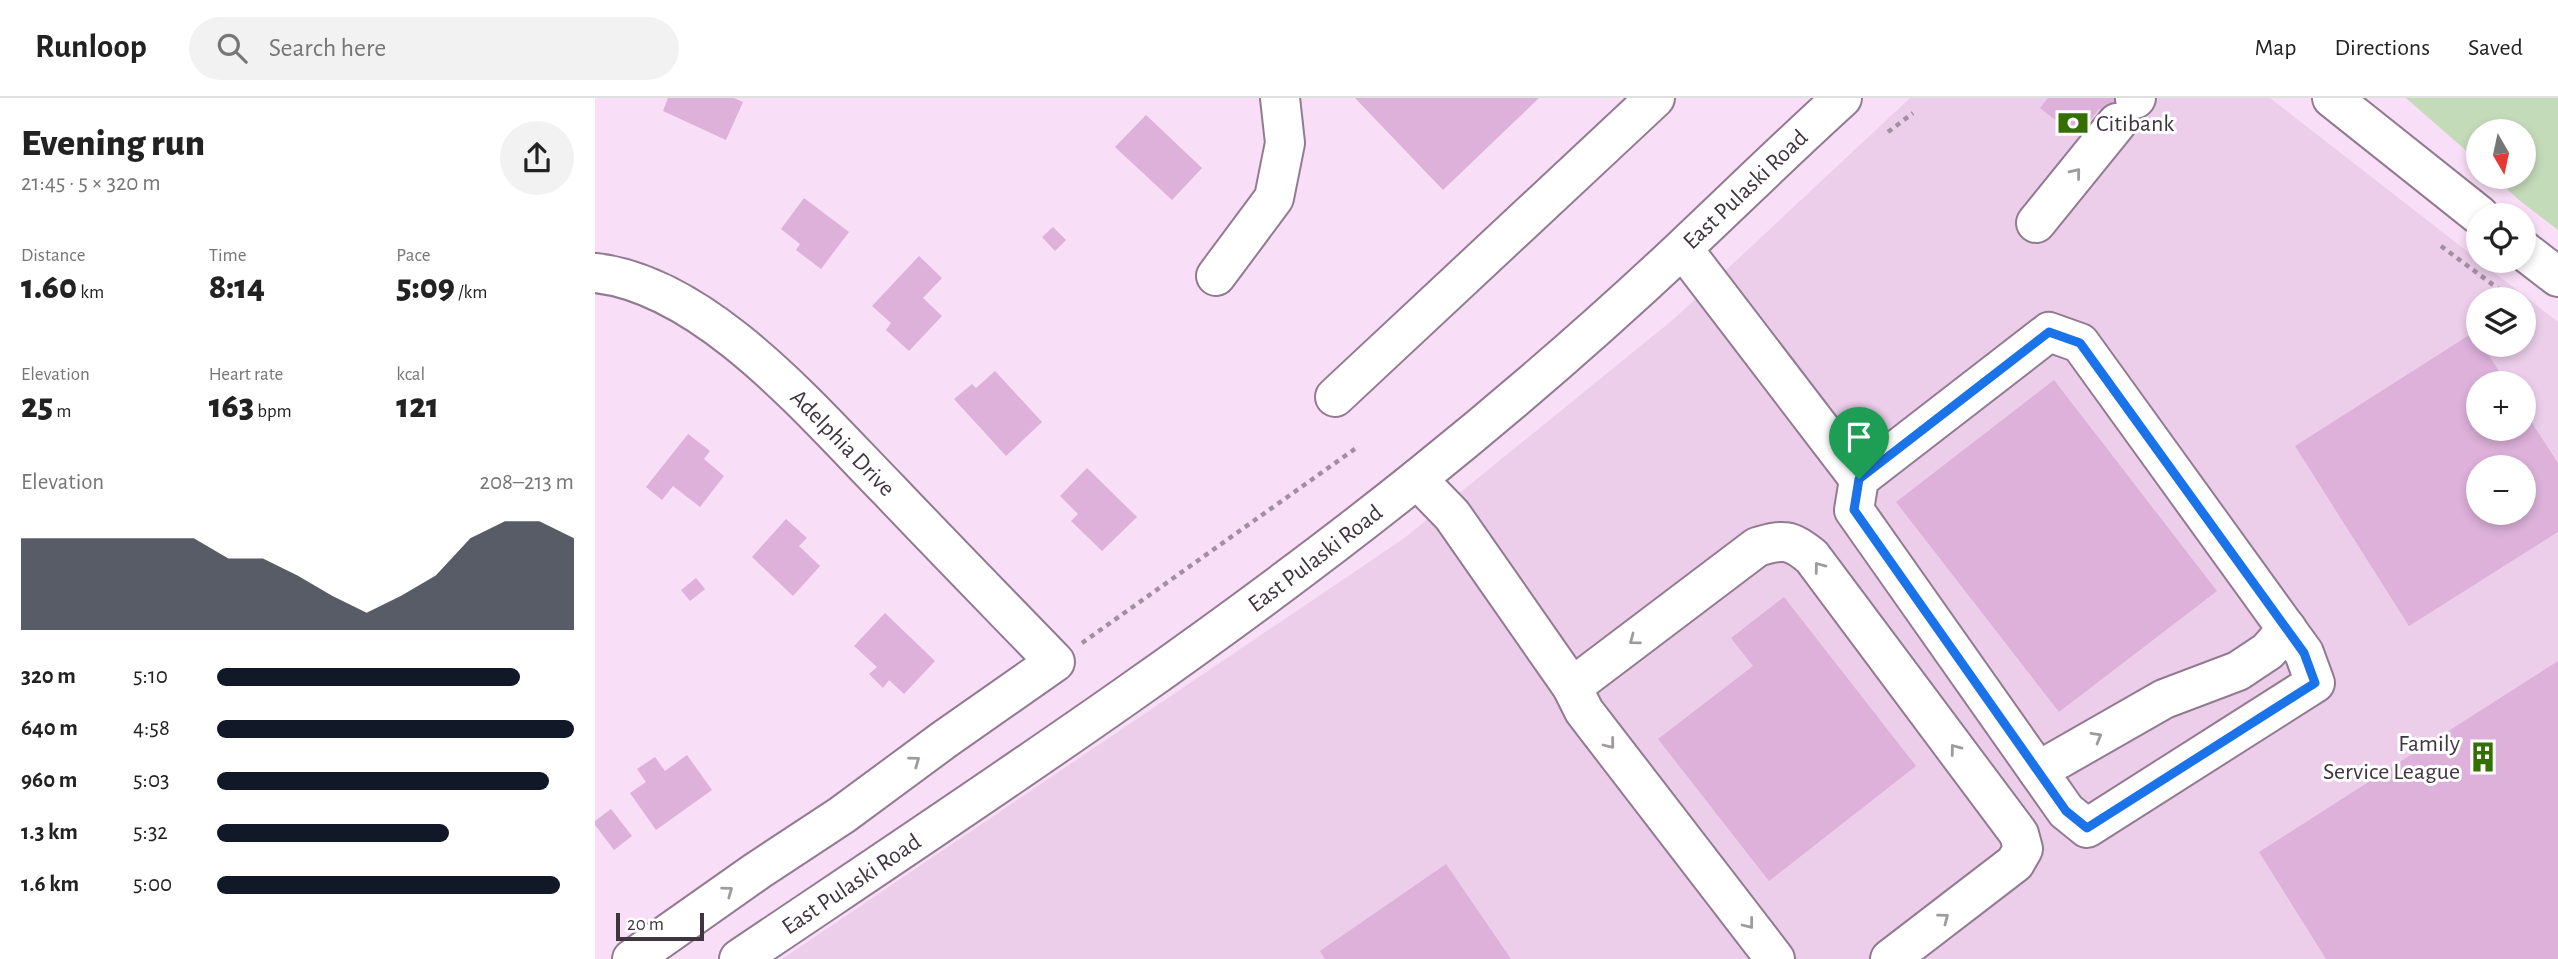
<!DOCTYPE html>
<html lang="en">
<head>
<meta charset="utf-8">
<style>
	:root { --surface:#fff; --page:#f2f2f2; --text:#222; --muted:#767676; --line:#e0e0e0; --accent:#111827 }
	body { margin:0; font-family:"Alegreya Sans",sans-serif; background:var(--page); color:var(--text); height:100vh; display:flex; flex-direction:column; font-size:26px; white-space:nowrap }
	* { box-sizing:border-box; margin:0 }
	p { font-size:23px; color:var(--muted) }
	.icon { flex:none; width:38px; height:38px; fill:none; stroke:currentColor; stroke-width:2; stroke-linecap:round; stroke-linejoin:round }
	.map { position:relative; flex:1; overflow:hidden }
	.drawer { display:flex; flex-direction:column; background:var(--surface); width:595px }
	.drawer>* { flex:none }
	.needle { width:46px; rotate:171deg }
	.buttons { position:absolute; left:1871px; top:21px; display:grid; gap:14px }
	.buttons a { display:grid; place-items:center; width:70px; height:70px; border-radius:50%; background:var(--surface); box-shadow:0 4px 10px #0003; font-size:35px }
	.scale { position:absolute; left:21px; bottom:18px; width:88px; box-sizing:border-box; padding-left:7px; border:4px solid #3f353e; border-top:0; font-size:19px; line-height:24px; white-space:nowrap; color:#3f353e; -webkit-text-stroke:5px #fff; paint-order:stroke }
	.pin { position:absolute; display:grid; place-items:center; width:60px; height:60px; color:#fff; margin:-72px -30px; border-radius:50% 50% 50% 0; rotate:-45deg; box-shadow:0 0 7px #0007 }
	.pin .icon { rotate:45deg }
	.round { display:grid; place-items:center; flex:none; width:74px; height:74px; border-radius:37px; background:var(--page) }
	.overview { display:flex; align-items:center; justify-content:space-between; height:119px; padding:0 21px }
	h1 { font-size:38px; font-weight:800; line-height:52px }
	.metrics { display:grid; grid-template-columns:repeat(3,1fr); gap:10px; height:119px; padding:7px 21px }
	.metrics div { display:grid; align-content:center }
	.metrics b { font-size:35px; font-weight:800 }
	.metrics small { font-size:19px; font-weight:400 }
	.metrics p { font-size:19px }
	.chart { height:196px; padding:14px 21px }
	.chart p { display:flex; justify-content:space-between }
	.chart svg { width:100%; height:126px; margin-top:7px; fill:var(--accent); opacity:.7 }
	ul { padding:0 21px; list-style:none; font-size:23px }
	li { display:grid; grid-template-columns:112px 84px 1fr; align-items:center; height:52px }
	li i { height:18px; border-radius:9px; background:var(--accent) }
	header { display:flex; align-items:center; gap:42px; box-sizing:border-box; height:98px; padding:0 35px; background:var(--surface); border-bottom:2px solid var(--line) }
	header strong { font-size:33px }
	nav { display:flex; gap:38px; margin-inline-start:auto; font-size:24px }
	.search { width:490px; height:63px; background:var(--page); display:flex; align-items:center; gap:18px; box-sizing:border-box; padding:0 24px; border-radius:38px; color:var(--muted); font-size:26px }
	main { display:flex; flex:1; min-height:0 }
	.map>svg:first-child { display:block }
	.built { fill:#ecceea; fill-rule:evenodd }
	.green { fill:#c4dbba }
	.building { fill:#ddb1da; fill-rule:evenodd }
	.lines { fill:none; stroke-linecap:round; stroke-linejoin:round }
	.minor-casing { stroke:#927b90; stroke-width:42 }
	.major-casing { stroke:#927b90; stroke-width:42 }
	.path { stroke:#a290a1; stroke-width:4.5; stroke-dasharray:5 5; stroke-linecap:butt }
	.minor { stroke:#fff; stroke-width:38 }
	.major { stroke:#fff; stroke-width:38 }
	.oneway { stroke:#9f9a9e }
	.route-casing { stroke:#fff; stroke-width:14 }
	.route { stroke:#1a73e8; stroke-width:9 }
	.labels { text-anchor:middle; stroke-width:6; stroke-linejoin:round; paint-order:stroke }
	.poi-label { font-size:24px; fill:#3f353e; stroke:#fff; text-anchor:start }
	.street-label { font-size:24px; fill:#3f353e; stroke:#fff }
</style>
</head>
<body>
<header>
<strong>Runloop</strong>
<div class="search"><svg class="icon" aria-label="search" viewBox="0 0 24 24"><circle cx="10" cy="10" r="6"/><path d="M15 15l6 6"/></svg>Search here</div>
<nav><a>Map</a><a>Directions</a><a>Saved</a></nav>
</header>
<main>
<section class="drawer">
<div class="overview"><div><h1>Evening run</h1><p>21:45 · 5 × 320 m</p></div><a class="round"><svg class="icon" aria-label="share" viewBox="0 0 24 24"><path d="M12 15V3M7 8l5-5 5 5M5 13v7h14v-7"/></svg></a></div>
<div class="metrics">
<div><p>Distance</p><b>1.60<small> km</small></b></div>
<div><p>Time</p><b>8:14</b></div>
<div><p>Pace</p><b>5:09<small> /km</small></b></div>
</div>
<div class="metrics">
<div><p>Elevation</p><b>25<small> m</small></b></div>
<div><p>Heart rate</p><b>163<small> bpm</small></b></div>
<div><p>kcal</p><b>121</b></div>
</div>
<div class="chart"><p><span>Elevation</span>208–213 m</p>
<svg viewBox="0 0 160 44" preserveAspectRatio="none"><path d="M0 44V12L10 12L20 12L30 12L40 12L50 12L60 19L70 19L80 25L90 32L100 38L110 32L120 25L130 12L140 6L150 6L160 12V44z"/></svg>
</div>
<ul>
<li><b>320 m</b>5:10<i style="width:85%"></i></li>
<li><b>640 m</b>4:58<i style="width:100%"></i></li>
<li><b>960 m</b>5:03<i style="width:93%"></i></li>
<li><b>1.3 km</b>5:32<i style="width:65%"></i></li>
<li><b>1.6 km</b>5:00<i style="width:96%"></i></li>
</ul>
</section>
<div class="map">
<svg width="1963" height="861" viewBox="0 0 1963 861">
	<rect width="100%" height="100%" fill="#f8def6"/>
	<path class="built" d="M1315,0H1675L1963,224V861H187L808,441L1080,220ZM1883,201H1928V247H1883ZM1883,285H1928V331H1883ZM1883,369H1928V415H1883Z"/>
	<path class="green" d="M1811,0H1963V132L1924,102L1899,79H1928V33H1883V63Z"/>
	<path class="building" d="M73,0H139L148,4L131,42L68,13Z
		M760,0H944L848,92Z
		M1453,0H1538L1527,28L1504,11L1482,39L1445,10Z
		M551,17L607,70L577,102L520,49Z
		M209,100L254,134L226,171L201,152L205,146L186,131Z
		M458,129L471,142L460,153L447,139Z
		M324,158L347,180L328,200L347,218L314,253L291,232L296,225L277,208Z
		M1879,234L1883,240V247H1887L1912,285H1883V331H1928V311L1963,365V434L1814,528L1700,348ZM1883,369H1928V415H1883Z
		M400,273L447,324L411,358L359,301L377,286L381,290Z
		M1459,282L1622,493L1464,614L1301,404Z
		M93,336L115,353L109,361L129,378L105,409L78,388L67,402L51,389Z
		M492,370L542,419L507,453L476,423L483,416L465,398Z
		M191,421L212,440L204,448L225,468L198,498L157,459Z
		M101,480L110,491L95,503L86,492Z
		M1189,499L1321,668L1174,783L1063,641L1158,568L1136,540Z
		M290,515L340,563L309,596L294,582L288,590L274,576L282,569L259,548Z
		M1963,563V861H1731L1664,754Z
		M92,657L117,692L61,732L35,695L51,684L42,671L60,659L70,673Z
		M16,711L37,738L19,752L0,727V723Z
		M851,766L916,861H730L725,853Z"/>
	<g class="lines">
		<g class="minor-casing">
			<g id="minor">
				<path d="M1540,1L1541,0"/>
				<path d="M1441,125L1522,25"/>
				<path d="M1088,151L1264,381L1259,412L1471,713L1492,730L1720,585L1709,555L1485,245L1454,234L1264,381"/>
				<path id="s1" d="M0,175C112,187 219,316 294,392C349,450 405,507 460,564L350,641L247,717L162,773L37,861"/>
				<path d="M621,178L679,100L690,45L685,0"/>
				<path d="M740,299L1060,0"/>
				<path d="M822,381L857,417L977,589L989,613L1180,861"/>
				<path d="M977,589L1162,449C1188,441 1196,441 1217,459L1424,736L1428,751L1420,765L1295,861"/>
				<path d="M1443,673L1569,601L1643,573L1673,553L1692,531"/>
			</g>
		</g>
		<g class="major-casing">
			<g id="major">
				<path d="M1737,0L1884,117"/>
				<path d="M1928,152L1963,179"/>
				<path id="s2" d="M144,861C374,706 606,554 822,381C914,307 1003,230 1088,150C1141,100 1193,49 1247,0"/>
			</g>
		</g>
		<path class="path" d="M1293,34L1318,15
			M1846,148L1917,201
			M487,545L764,348"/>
		<use href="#minor" class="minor"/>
		<use href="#major" class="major"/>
	</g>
	<defs><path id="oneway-chevron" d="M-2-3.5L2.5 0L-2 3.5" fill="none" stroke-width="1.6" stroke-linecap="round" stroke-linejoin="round" transform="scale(1.75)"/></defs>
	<g class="oneway">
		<use href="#oneway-chevron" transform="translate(1481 75) rotate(-51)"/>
		<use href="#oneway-chevron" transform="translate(1224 469) rotate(-127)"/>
		<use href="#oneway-chevron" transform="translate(1039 542) rotate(143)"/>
		<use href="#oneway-chevron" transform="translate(1502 639) rotate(-30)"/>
		<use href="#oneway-chevron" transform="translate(1015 646) rotate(52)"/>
		<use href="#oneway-chevron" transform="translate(1360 651) rotate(-127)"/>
		<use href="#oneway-chevron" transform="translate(320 663) rotate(-36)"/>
		<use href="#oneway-chevron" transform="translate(133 793) rotate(-36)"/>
		<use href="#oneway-chevron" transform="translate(1349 820) rotate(-37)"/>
		<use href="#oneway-chevron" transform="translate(1154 826) rotate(52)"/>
	</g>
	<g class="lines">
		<g class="route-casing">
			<path id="route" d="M1454,234L1485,245L1709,555L1720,585L1492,730L1471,713L1259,412L1264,381Z"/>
		</g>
		<use href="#route" class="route"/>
	</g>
	<defs>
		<g id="bank-bare" transform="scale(2.415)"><path d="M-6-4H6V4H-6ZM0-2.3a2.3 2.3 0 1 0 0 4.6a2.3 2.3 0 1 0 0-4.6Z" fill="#337001" stroke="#fff" stroke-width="2.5" paint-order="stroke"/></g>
		<g id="building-bare" transform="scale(2.415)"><path d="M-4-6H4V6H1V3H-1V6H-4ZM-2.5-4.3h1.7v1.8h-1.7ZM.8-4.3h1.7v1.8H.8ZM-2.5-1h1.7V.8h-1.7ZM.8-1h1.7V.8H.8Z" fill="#337001" stroke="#fff" stroke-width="2.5" paint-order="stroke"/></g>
	</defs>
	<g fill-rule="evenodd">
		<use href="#bank-bare" x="1478" y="25"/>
		<use href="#building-bare" x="1888" y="659"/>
	</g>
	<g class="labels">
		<g class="poi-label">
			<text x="1501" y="33">Citibank</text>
			<text x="1865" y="653" text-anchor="end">Family<tspan x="1865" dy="28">Service League</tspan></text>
		</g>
		<g class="street-label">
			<text dy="8" stroke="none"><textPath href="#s2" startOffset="1269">East Pulaski Road</textPath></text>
			<text dy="8" stroke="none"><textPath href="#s1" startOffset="306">Adelphia Drive</textPath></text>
			<text dy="8" stroke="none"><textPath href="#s2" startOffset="702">East Pulaski Road</textPath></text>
			<text dy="8" stroke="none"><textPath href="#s2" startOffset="135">East Pulaski Road</textPath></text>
		</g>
	</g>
</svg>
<div class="buttons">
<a><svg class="needle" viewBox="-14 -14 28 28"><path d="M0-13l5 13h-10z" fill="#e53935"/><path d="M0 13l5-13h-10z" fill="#767676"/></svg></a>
<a><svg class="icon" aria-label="locate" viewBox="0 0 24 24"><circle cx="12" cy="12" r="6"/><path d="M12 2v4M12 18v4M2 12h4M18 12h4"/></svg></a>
<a><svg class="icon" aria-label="layers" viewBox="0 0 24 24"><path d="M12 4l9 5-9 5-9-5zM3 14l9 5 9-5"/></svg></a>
<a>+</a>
<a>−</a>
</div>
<div class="scale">20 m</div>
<div class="pin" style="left:1264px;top:381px;background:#1e9e55"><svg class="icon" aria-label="arrive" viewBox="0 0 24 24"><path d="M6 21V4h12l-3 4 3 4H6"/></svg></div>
</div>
</main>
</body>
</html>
